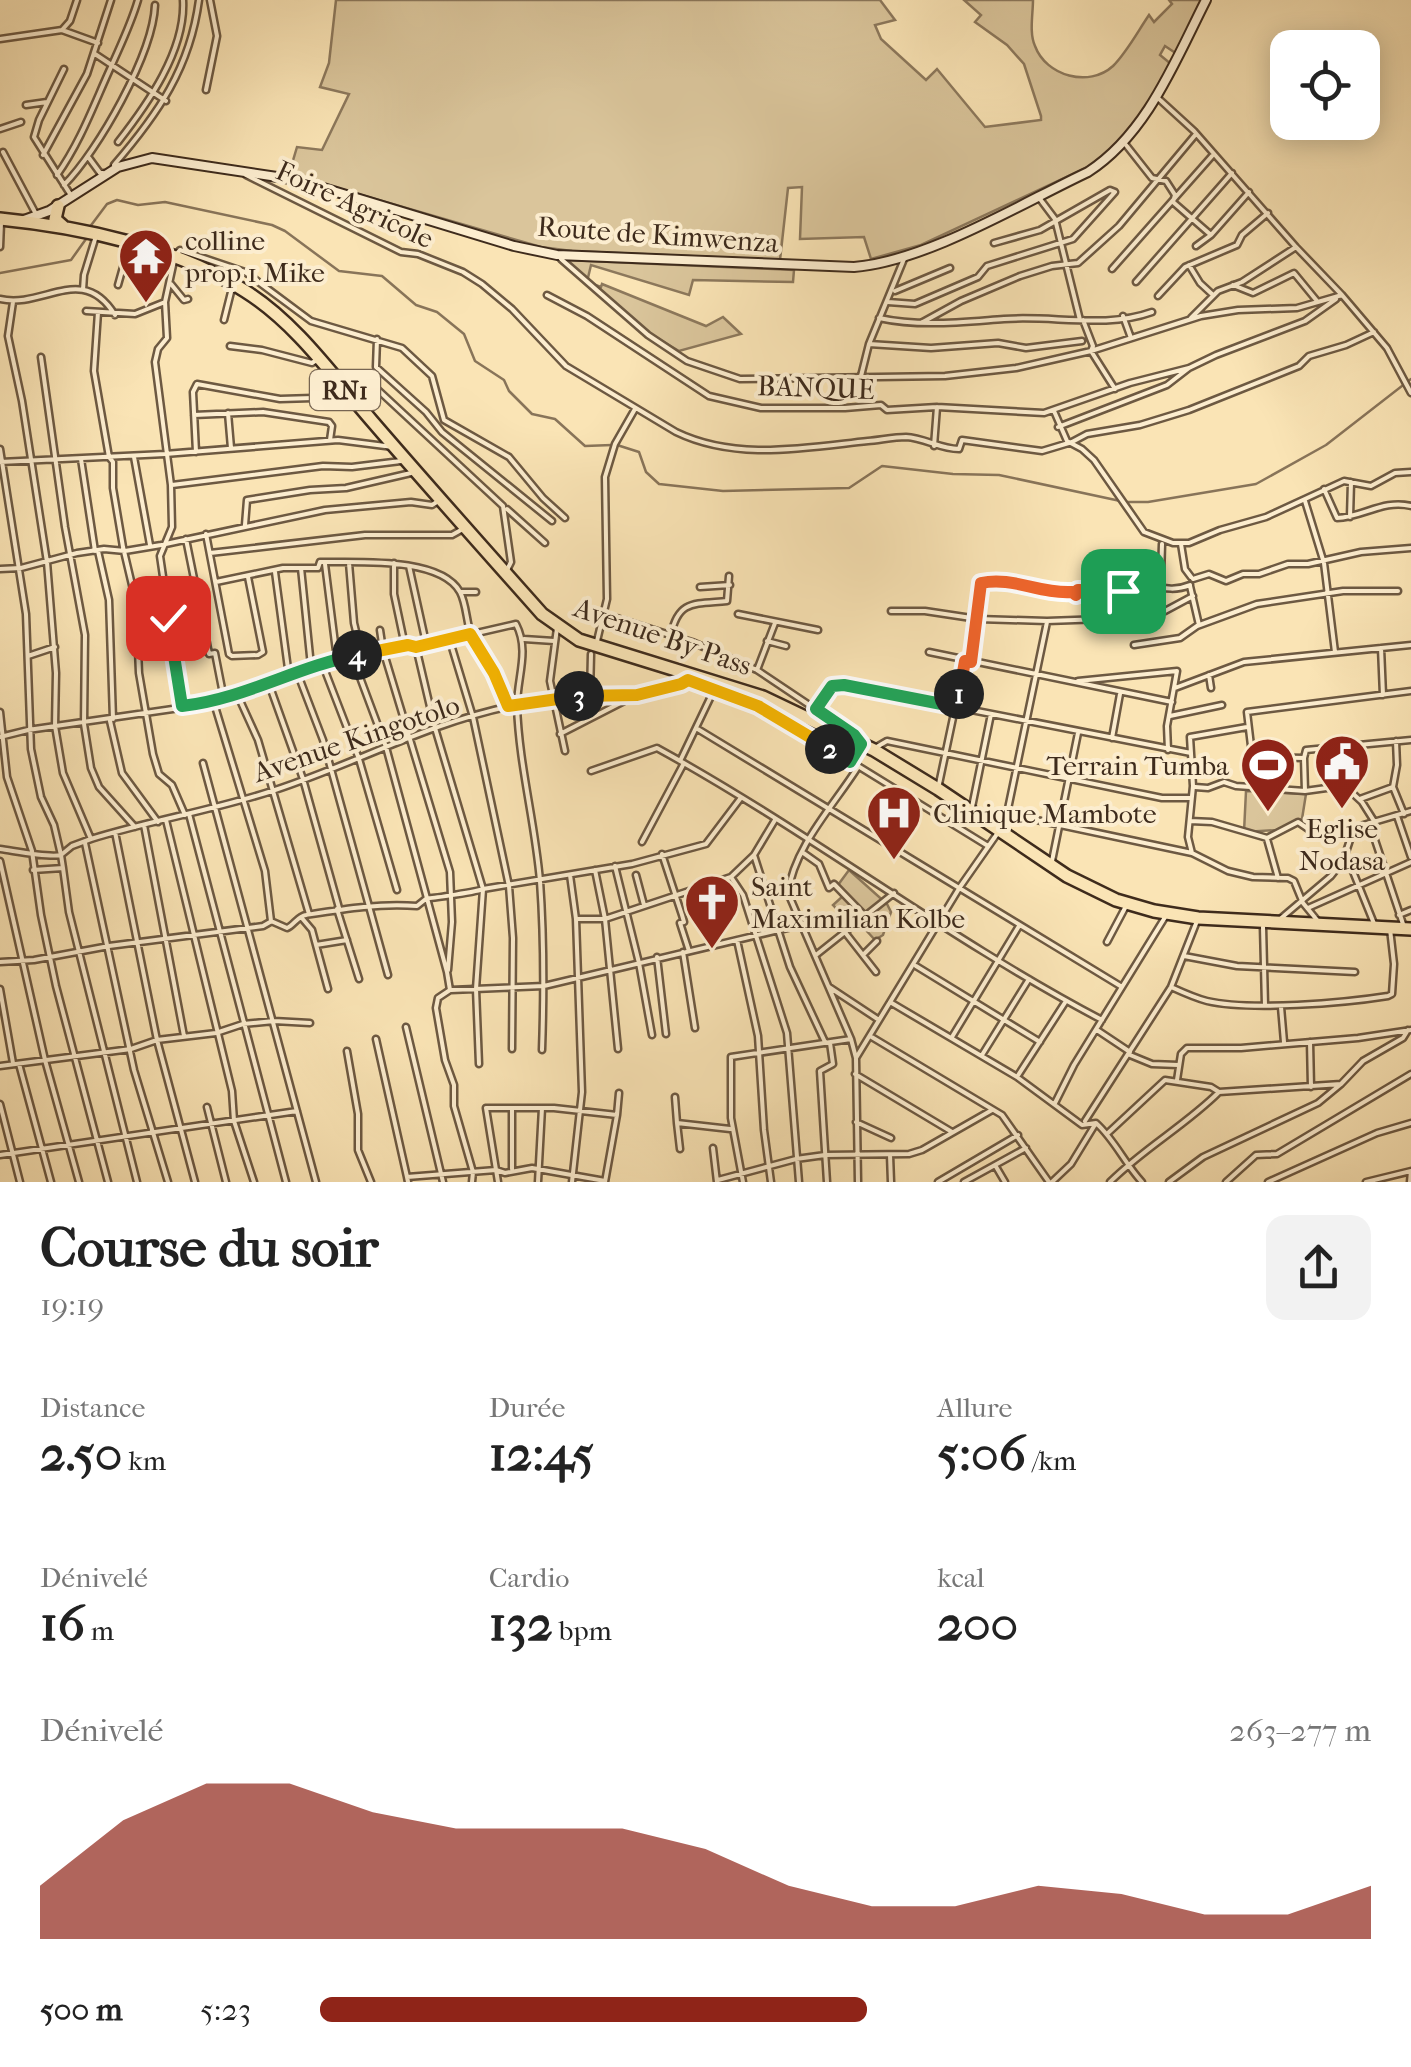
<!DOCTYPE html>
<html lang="fr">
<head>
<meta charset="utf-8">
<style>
	:root { --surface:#fff; --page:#f2f2f2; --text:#222; --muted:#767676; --accent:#8f2418 }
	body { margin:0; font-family:"IM FELL French Canon",serif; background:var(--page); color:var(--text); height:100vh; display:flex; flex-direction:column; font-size:38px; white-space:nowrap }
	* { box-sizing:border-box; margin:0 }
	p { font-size:32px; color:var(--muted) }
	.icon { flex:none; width:55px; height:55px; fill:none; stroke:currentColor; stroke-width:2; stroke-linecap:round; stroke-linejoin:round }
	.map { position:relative; height:1182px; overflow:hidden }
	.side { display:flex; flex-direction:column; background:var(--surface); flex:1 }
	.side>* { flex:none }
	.tools { position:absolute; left:1270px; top:30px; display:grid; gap:20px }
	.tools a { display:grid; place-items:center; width:110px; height:110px; border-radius:20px; background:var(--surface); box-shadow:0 5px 25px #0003; font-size:50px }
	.pin { position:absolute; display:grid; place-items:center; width:85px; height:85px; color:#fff; margin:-42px; border-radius:20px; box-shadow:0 5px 15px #0006 }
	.km { position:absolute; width:50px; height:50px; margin:-25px; border-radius:50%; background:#222; color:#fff; font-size:28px; line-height:50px; text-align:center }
	.round { display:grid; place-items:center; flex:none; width:105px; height:105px; border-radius:20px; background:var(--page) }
	.summary { display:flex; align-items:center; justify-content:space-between; height:170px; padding:0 40px }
	h1 { font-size:55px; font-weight:700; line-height:75px }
	.figures { display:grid; grid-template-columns:repeat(3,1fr); gap:15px; height:170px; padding:10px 40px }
	.figures div { display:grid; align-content:center }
	.figures b { font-size:50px; font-weight:700 }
	.figures small { font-size:28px; font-weight:400 }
	.figures p { font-size:28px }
	.chart { height:280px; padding:20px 40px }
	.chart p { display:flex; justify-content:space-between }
	.chart svg { width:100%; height:180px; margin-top:10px; fill:var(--accent); opacity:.7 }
	ul { padding:0 40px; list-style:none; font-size:32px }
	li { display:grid; grid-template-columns:160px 120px 1fr; align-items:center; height:75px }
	li i { height:25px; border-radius:12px; background:var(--accent) }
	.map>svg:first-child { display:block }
	.green { fill:#dac59b; stroke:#8c785c; stroke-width:2.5 }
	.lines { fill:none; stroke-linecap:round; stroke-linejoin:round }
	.stream { stroke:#887459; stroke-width:2.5 }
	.street-casing { stroke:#6d5942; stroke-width:9 }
	.secondary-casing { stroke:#3e2b1c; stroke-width:12 }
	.highway-casing { stroke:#3e2b1c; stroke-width:16 }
	.street { stroke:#fcedcf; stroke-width:4 }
	.secondary { stroke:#fcedcf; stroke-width:8 }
	.highway { stroke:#fae4b5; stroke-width:11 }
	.split-1-casing { stroke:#fff; stroke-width:20 }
	.split-2-casing { stroke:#fff; stroke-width:20 }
	.split-3-casing { stroke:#fff; stroke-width:20 }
	.split-4-casing { stroke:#fff; stroke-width:20 }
	.split-5-casing { stroke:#fff; stroke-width:20 }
	.split-1 { stroke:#f0652b; stroke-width:12 }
	.split-2 { stroke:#22a559; stroke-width:12 }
	.split-3 { stroke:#f5b400; stroke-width:12 }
	.split-4 { stroke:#f5b400; stroke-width:12 }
	.split-5 { stroke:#22a559; stroke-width:12 }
	.labels { text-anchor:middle; stroke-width:8; stroke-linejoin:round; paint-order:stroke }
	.shield { fill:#fcedcf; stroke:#776552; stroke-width:2.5 }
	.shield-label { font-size:25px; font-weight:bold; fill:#3e2b1c }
	.street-label { font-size:28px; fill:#3e2b1c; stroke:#fcedcf }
	.poi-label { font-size:28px; fill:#3e2b1c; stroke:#fcedcf; text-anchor:start }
</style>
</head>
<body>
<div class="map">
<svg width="1411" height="1182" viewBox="0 0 1411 1182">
	<rect width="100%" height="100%" fill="#fae4b5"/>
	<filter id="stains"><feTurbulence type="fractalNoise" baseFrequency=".002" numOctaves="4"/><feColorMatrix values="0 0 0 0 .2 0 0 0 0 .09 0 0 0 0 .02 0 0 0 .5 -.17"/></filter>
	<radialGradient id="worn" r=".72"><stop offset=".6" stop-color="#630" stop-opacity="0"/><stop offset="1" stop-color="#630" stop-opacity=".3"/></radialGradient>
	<path class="green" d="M336,0H880L895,20L875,25L881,39L926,80L937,69L985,127L1041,120V116L1024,64L1007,45L975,22L981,15L964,0H1033C1033,14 1029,33 1035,46C1046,76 1089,88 1113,66C1127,52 1138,31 1149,15L1154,22L1172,4L1169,0H1206L1177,54L1165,46L1160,55L1171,64L1141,117L1105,159L921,245L871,259L864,237L800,239L802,187L788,188L780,260L572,251L541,247L289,174L297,147L322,150L349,94L320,87L329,63Z
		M567,260L794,270L793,282L693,280L689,295L591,265L587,282L601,287L602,284L706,326L723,317L741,334L679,351C640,328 593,298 567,260Z
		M1246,791L1306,794L1302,819L1277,830L1244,832Z
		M849,870L887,904L891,912L883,935L875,940L863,927L849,922L833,905L843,896L838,885Z"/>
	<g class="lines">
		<path class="stream" d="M89,228L107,204L117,200L138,205L165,202L272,225L285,231L339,271L382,276L416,305L437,312L464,334L475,361L504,380L509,391L532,414L555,419L585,446L612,445
			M0,273L71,260L86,239
			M617,445L639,452L646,472L659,484L723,491L849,488L882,466L953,474L999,475L1125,502H1148L1256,484L1326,445L1411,379"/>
		<g class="street-casing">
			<path id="street" d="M62,30L98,43
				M0,39L62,30L70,21L77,0
				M95,54L166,101
				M64,69L39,120L34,137L72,197
				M206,90L217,36L210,0
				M1159,99L1194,131L1296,247L1342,295L1387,348L1411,393
				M26,105L47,102
				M0,129L21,122
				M118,142C147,105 186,50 183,0
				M1126,145L1152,178L1166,181L1175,195L1173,202L1211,235
				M3,152L37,216
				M43,155L87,74L111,0
				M89,158L100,173H103
				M114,165C158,114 190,68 199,0
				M57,175C81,141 94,104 111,67C121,44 131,24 138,0
				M246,175L401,252L418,254L463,272L482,284L512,309L566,366L676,432C736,461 803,448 868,441C880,440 894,437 906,437C925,438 940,449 959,449L962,440L1042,451L1072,442L1087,434L1140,425L1189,410L1299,366L1309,356L1346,345L1374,332
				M64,185C98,151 153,54 155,5
				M1040,199L1055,219L1080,320
				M1196,246L1211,235L1249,192
				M0,247L1,223
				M561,259L648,335L687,361L740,379L945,376L1016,368L1091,351L1201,316L1238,310L1297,308L1342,295
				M1189,265L1200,283L1213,295
				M1112,269L1212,156
				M1136,282L1232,173
				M171,284L184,300L188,299
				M118,285L127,253L143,254L146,249
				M1233,285L1253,293L1294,273L1317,301
				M83,290L84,275L96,236
				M895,291L950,268
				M547,295L587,316L709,396L761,408H845L881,405L887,410L937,407L1044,413L1130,383L1189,368
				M1158,296L1185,267L1237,245L1242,235L1268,213
				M0,299C44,309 82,262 115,315
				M13,302L8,336L22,401L47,562L56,673L55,726L63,773L91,839
				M165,302L167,338L158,349L155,362L171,485L172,527L160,556L182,706
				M888,302L915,304L978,277L987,266L1073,239L1115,192L1110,190L1040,230L994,243
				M86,311L135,314L165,302L175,256L180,250L245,272L311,321L402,348L432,376L444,420L509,457L543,498L565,518
				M98,312L94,371L109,457L113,462V488L123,547L136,602L139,673L153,754L159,774L172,785L185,815
				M1123,316L1131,338
				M879,318C920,327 962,322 1004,319C1052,315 1105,329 1152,312
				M1191,318L1218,291L1242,282L1296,247
				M224,320L232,288
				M1083,320L1093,346L1091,351L1115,389
				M921,323L961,301L1020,276L1052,266L1078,263L1119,226L1196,134
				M377,339L376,367L426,412L442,432L552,521
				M869,344L931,348L998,343L1026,348L1082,341
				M230,346L262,350L312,363L315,361
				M41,357L65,527L85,635L84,724L91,768L99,787L135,827
				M363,376L503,506L511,562L506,572
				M861,376L869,344L904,259
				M1054,411L1067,441L1082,449L1094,460L1144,532L1173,543H1189L1220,530L1266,517L1344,481L1371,486L1395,473L1411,472
				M228,413L231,448
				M194,415L263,412L329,422L332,426L330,440
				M1058,427L1167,385L1189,368L1216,355L1305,321L1336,299
				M934,446L937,407
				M0,449L26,614L31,749L41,797L54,825L61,855C48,858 15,851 0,849
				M196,452L193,392L197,384L280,399L346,397
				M134,457L150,545
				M81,459L95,551
				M0,462L165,454L338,440L393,447
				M172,485L323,466L352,467L401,461
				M1324,489L1337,518C1363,517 1384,499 1411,506
				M1305,501L1324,563L1335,652
				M507,509L545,543
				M1350,517L1351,482
				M245,525L247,500L310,490L346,488L411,473
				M206,534L229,654L232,656L258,655L263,652L248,577
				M186,539L206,638L209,654L215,653L224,699
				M1181,544L1185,569L1191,577
				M98,551L109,600L113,719
				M210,553L365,535H452L461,530
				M349,563L354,623L361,652
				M394,563V594L405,646
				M325,564L337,659
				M409,566L426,643
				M301,568L311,666
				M0,569L21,568L77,553L104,549L125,551L161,545L325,510L411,502L432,505L440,500
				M275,572L289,676
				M1193,579L1209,574L1226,581L1243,574H1259L1288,564H1308L1361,552L1411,548
				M216,582L283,568H318L320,562C354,563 440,556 460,592C467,605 466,623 472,637C483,661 498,681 508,706
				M1190,586L1199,625
				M700,587L730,585
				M460,592H476
				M1160,609L1162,544
				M891,611H925L978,619L1047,621L1131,618L1160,609L1165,611L1193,596
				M604,614L692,642L757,670L854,735
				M738,614L818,630
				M557,628L550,681L565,751
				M380,630L383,650
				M671,635C678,600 694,604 727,601L729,576
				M524,639L554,641
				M450,641L473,717L509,886L513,938L512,1049
				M597,641L607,599L605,477L615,444L635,409
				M767,641L786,646
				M1134,645L1180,638L1197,626L1257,604L1343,591H1398
				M416,647L435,728L483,889L476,989L479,1064
				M1381,648L1383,695
				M383,650L450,872L452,922L448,970
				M929,652L1172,702
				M28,656L55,647
				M352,656L386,747L447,972L450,990L438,998L436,1008L445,1060L454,1085V1106L473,1172L472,1182
				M971,662L981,583L1002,580L1051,594L1072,592L1077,595L1078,590L1123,591L1126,588H1143L1153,584C1164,590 1178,590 1190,585
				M322,663L359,759L397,890
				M757,670L775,623
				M297,672L323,740L388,975
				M1209,675L1211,688
				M687,680L741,699L793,726L988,846
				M1078,681L1177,671L1167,726L1168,750
				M269,684L303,779L339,908
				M1175,688L1244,662L1411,645
				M590,695L591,654
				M238,696L258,740L309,914
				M214,703L265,871L271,921
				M816,709L828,689L844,685L1191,753
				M0,712L7,777L32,851L41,915L56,986L108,1182
				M1170,716L1222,705
				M110,721L122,773L158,822
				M696,728L1122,987
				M560,734L636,695
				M0,737L28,730L214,703L322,663L408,645L416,647L516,624C530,651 517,677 517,706C519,765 535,822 540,881C544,937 544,994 542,1050
				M1112,738L1120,694
				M1396,741L1397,765L1393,787L1404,814
				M1344,746L1348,789L1362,802L1374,821
				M875,748L887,741L1162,798H1191
				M1253,757L1304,758L1306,750L1411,740
				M1304,758L1305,791
				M680,761L714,690
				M203,763L316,1182
				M858,767C834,805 794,847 788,893L851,1039L856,1058L858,1182
				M591,771L657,748C810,832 948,939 1102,1020
				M939,784L965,661
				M1195,787L1208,788L1224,782L1236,786L1305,791L1348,785
				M1256,788L1247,712L1411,691
				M1360,799L1393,787
				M972,807L991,714
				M189,814L286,1182
				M1008,814L1192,853L1228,871L1253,877L1288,878L1294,881L1303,903L1317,920
				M1397,816L1411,857
				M166,820L232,1091L234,1121L254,1182
				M1190,821L1212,822L1267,838L1298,822L1320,837L1360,826
				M144,825L184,1036
				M1366,826L1375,840L1403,924
				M1004,828L1047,622
				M115,832L157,1040L195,1182
				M1267,839L1278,878
				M642,842L684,763
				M85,843L134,1070L168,1182
				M802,852L819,864L829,888L834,884L865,916
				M1192,853L1188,837L1193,786L1190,737L1247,727
				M662,854L682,915L684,922L680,923L689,951
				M754,855L790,967L825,1042
				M1344,859L1352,869L1375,926
				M0,861L45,1060L79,1182
				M1052,861L1078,733
				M615,866L639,963L652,1035
				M63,868L69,912L137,1182
				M33,870L63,868L61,855L72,846L91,839C152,820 215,810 275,790C354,764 429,723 511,706C543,699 672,695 688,679
				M595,870L605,919L618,1049
				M570,875L576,919L582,1092L572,1182
				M636,875L644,905
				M731,877L743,895L787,1033L799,1182
				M1308,908L1411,862
				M337,909L359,979
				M1399,915L1411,910
				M301,917L312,930L316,945
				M576,919H605L731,877L754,855L775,820
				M1279,920L1331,876L1343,861L1350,840L1360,826L1411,811
				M271,921L287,928C294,925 298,916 306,915C344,909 380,903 417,906L427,898C431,899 480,891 483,889L632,864L706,844L740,799
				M1263,927L1265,1005
				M844,931L876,972
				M737,940L758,1036L764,1130L771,1182
				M1107,942L1125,908
				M683,952L695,1028
				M816,955L894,893
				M863,955L877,941
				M1184,956L1237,966L1355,972
				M657,957L666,1034
				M0,962L34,960L109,946L263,926L270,922
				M916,966L1040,1042
				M829,987L879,1020
				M1171,987C1182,992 1195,998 1207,1001C1250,1011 1344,1003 1388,996L1392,994L1394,964L1390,929
				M0,989L13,1063
				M328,989L316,945L347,940
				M451,990L544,986L804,924
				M890,1002L1017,1077L1082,1125L1096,1123C1115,1140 1125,1164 1142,1182
				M1281,1007L1284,1042
				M406,1027L443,1182
				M1097,1030L1130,1052
				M870,1036L1002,1115L1049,1182
				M952,1037L1019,926
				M376,1039L407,1177
				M1310,1042L1311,1087
				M347,1051L358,1114V1150L371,1182
				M982,1055L1029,979
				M1130,1055L1152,1064L1178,1065
				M856,1058L960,887L997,834
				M19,1064L51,1182
				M0,1066L131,1049L157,1040L216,1033L243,1024L274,1021L310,1023
				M855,1074L952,1132
				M1017,1077L1066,1001
				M1177,1080L1181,1054L1187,1048H1241L1358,1038L1411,1030
				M675,1097L677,1123L730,1129
				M1055,1103L1074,1065L1167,914
				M0,1104L20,1182
				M207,1107L226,1182
				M512,1108V1169
				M1085,1121L1171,987L1197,921
				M856,1122L891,1138
				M677,1123L680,1149
				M1108,1133L1165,1080L1211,1087L1219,1092L1341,1084L1363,1061L1403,1038L1408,1030
				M713,1148L717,1182
				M0,1155L297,1111
				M890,1155L891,1182
				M995,1165L1005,1182
				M718,1180L796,1159L825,1155L909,1154L922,1150L992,1110
				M408,1182L407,1177L496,1170L505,1173L532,1168L605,1181
				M498,1182L486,1108H554L617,1115L619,1093
				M538,1182L542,1108
				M605,1182L617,1115
				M743,1182L731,1118V1057L851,1039
				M827,1182L820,1071L833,1064L830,1043
				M938,1182L1018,1135
				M964,1182L1026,1148
				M1052,1182L1071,1164L1096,1123
				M1110,1182C1144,1148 1186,1125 1219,1092
				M1169,1182L1203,1157L1318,1103L1341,1084
				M1226,1182L1256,1155L1277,1154L1411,1074
				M1268,1182L1377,1133L1411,1123
				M1366,1182L1411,1171L1410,1182"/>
		</g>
		<g class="secondary-casing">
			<path id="secondary" d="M24,220L49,211L118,167L152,158L297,180L514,246L557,255L854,267C927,261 1020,204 1088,172C1147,134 1175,61 1206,0"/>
		</g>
		<g class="highway-casing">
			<path id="highway" d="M58,206L55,219L64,227
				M0,219C81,227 176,247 245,291C296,323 333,376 372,421C428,486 485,550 542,614L579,640L763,697L874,750L938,789L1067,876L1116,900L1154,911L1198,918L1411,929"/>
		</g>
		<use href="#street" class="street"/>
		<use href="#secondary" class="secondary"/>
		<use href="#highway" class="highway"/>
	</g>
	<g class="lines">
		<g class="split-1-casing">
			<path id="split-1" d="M959,694L965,661L971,662L981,583C1012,576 1039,594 1072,592L1076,595L1078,590L1123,591"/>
		</g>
		<g class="split-2-casing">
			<path id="split-2" d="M830,749L850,762L861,744L854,735L816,709L832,686L844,685L957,707L959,694"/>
		</g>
		<g class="split-3-casing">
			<path id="split-3" d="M579,696L637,695L681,684L688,680L758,706L830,749"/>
		</g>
		<g class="split-4-casing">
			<path id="split-4" d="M357,655L408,645L416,647L470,634L494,673L508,706L579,696"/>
		</g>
		<g class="split-5-casing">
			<path id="split-5" d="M168,618L182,706C244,699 296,667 357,655"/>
		</g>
		<use href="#split-1" class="split-1"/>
		<use href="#split-2" class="split-2"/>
		<use href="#split-3" class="split-3"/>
		<use href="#split-4" class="split-4"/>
		<use href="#split-5" class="split-5"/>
	</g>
	<defs>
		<g id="temple-pin" transform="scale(2.875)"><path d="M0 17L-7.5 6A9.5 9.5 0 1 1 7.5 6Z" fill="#8f2418" stroke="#fcedcf"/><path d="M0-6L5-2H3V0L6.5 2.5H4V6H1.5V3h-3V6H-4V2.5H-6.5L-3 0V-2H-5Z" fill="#fff"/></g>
		<g id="civic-pin" transform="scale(2.875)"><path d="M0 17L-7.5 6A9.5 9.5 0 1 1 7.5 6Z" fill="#8f2418" stroke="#fcedcf"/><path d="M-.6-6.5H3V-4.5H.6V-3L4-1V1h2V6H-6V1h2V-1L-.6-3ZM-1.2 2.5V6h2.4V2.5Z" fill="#fff"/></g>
		<g id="stadium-pin" transform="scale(2.875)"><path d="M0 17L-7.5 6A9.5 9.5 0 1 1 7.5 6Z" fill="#8f2418" stroke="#fcedcf"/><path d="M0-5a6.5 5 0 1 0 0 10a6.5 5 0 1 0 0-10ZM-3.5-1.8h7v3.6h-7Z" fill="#fff"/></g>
		<g id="hospital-pin" transform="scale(2.875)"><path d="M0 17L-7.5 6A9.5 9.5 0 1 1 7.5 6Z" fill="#8f2418" stroke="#fcedcf"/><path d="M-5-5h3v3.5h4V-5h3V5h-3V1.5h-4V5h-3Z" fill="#fff"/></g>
		<g id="church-pin" transform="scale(2.875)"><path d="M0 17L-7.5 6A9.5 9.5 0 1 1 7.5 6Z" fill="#8f2418" stroke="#fcedcf"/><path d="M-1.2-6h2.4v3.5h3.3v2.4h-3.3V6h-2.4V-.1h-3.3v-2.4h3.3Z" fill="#fff"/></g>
	</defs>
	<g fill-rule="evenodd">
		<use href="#temple-pin" x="146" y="256"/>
		<use href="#civic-pin" x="1342" y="762"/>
		<use href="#stadium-pin" x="1268" y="765"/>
		<use href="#hospital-pin" x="894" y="813"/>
		<use href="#church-pin" x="712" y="902"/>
	</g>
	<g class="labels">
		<rect class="shield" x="310" y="370" width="70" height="40" rx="8"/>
		<g class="shield-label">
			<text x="345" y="399">RN1</text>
		</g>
		<g class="street-label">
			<text transform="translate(355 204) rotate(25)" y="10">Foire Agricole</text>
			<text transform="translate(658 234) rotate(4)" y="10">Route de Kimwenza</text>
			<text transform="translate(816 387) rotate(2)" y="10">BANQUE</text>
			<text transform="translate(663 636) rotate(19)" y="10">Avenue By Pass</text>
			<text transform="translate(356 738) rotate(-19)" y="10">Avenue Kingotolo</text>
		</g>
		<g class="poi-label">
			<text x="185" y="250">colline<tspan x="185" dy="32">prop 1 Mike</tspan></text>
			<text x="1229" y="775" text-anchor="end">Terrain Tumba</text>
			<text x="933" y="823">Clinique Mambote</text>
			<text x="1342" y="838" text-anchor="middle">Eglise<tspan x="1342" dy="32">Nodasa</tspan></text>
			<text x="751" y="896">Saint<tspan x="751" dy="32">Maximilian Kolbe</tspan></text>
		</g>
	</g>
	<rect width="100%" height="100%" filter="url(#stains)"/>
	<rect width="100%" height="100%" fill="url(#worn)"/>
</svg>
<div class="tools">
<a><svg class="icon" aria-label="locate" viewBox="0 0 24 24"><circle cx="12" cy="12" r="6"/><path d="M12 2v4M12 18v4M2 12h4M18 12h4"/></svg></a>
</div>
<div class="pin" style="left:1123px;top:591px;background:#1e9e55"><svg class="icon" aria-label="arrive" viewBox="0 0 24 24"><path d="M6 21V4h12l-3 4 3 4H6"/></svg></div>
<div class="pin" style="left:168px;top:618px;background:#d93025"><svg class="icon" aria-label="check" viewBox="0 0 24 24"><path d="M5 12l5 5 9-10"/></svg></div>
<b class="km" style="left:959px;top:694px">1</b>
<b class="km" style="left:830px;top:749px">2</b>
<b class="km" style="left:579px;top:696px">3</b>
<b class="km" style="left:357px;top:655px">4</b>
</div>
<section class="side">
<div class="summary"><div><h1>Course du soir</h1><p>19:19</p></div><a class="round"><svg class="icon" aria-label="share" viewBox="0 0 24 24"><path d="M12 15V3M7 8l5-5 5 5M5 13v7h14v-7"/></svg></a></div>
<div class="figures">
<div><p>Distance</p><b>2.50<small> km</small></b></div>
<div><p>Durée</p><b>12:45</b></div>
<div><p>Allure</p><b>5:06<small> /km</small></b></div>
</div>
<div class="figures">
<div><p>Dénivelé</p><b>16<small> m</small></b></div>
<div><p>Cardio</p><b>132<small> bpm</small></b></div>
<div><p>kcal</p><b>200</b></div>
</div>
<div class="chart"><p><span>Dénivelé</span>263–277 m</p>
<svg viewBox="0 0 160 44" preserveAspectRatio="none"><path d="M0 44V31L10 15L20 6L30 6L40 13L50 17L60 17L70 17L80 22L90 31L100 36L110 36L120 31L130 33L140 38L150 38L160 31V44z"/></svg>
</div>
<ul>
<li><b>500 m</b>5:23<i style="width:52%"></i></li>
</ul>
</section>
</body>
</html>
